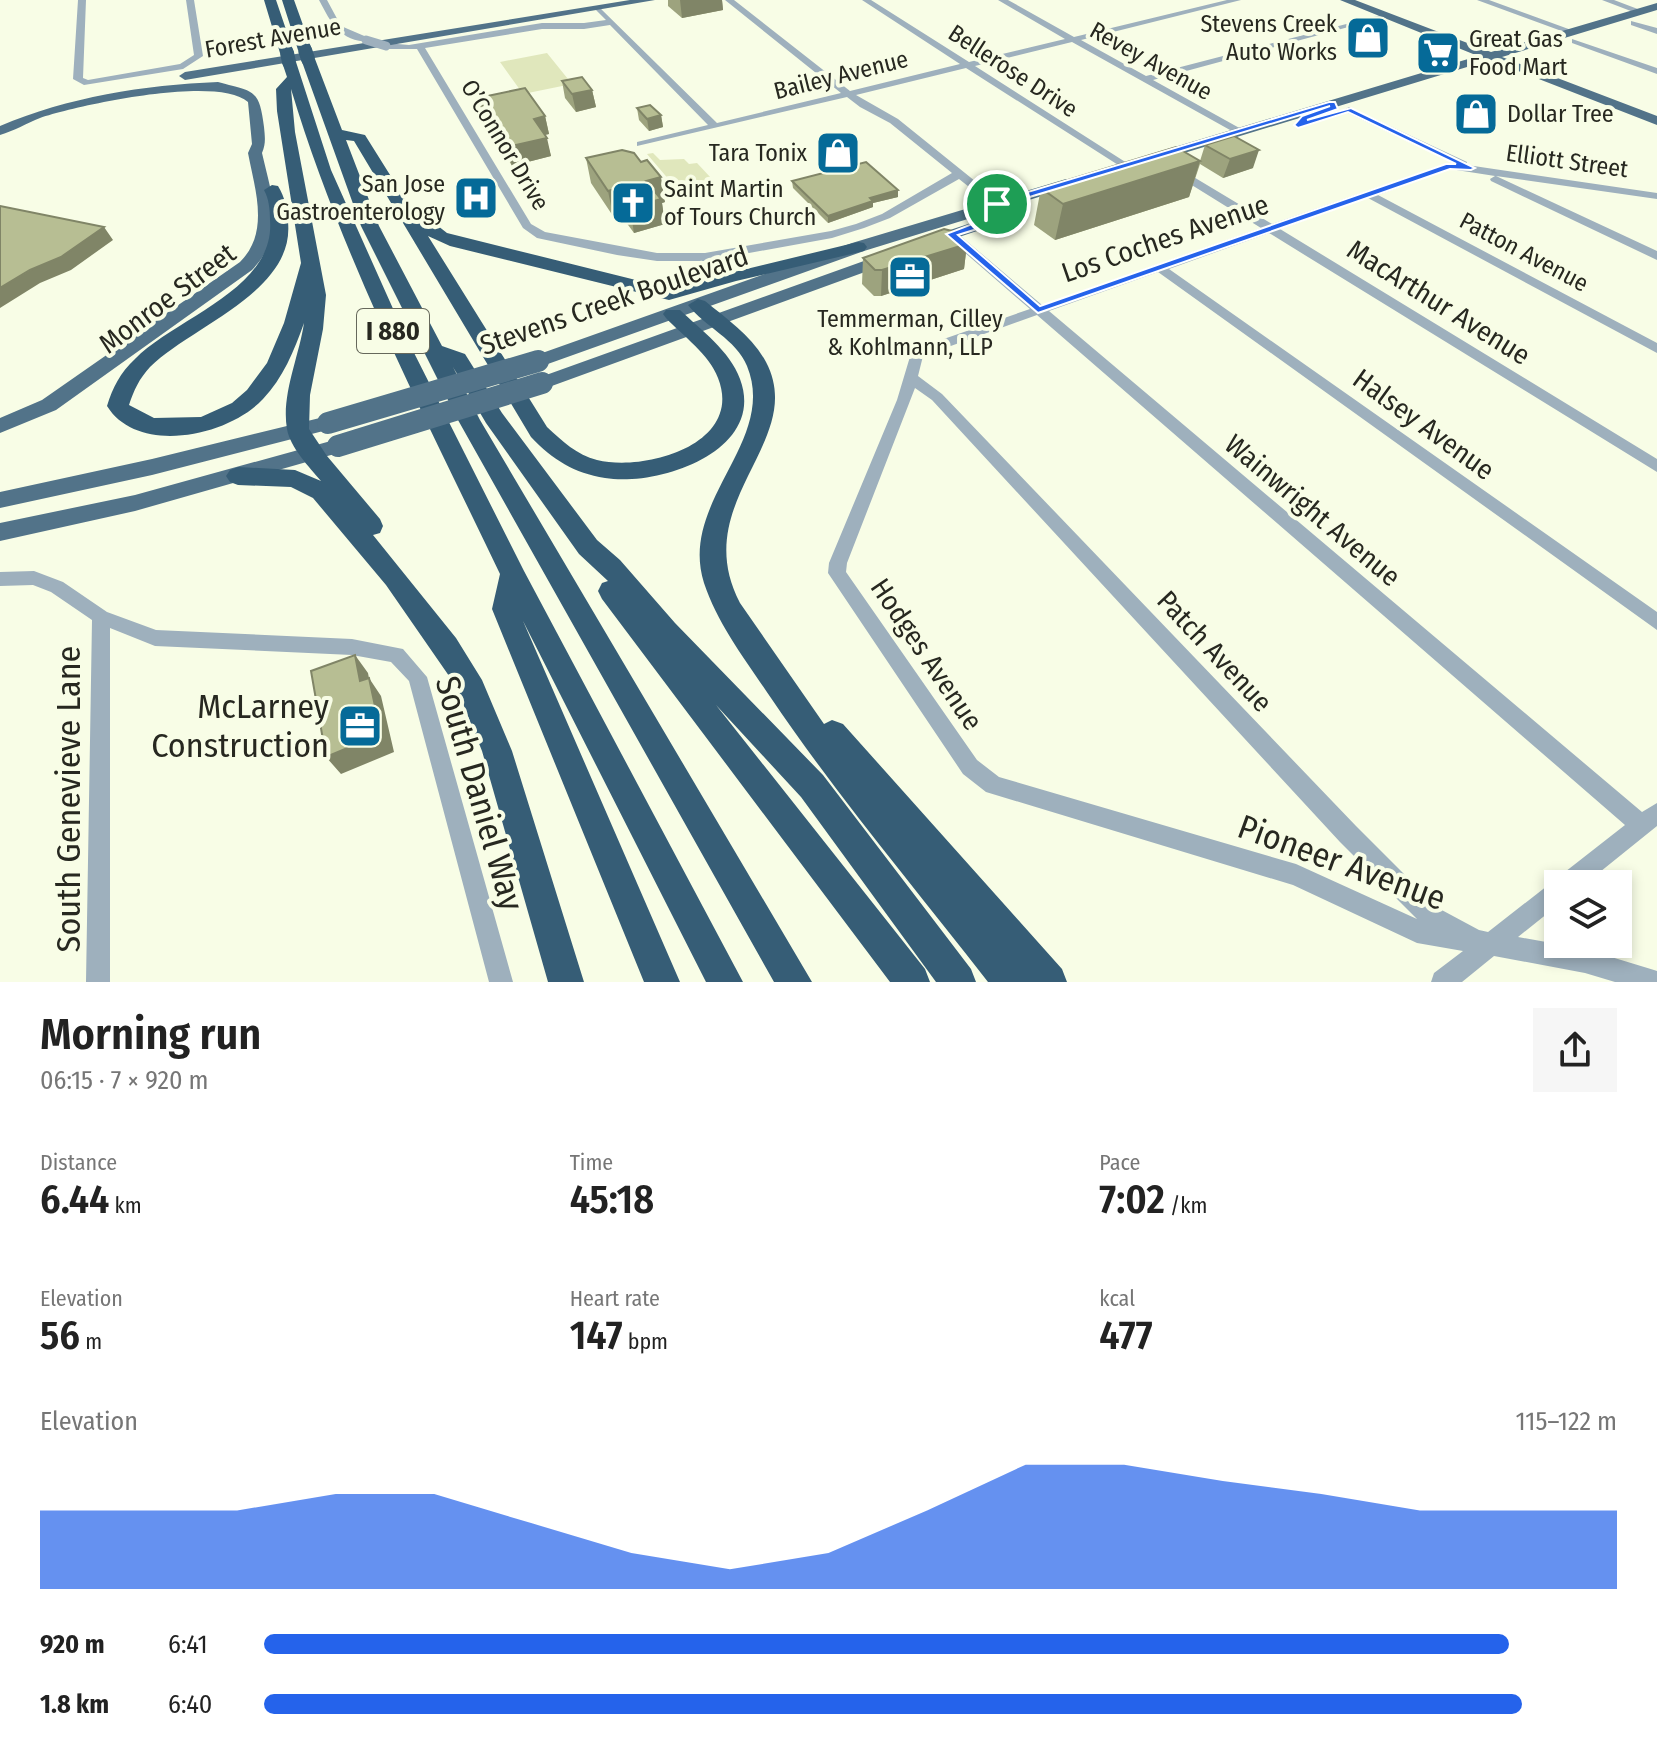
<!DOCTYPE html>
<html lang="en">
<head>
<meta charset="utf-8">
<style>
	:root { --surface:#fff; --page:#f6f6f6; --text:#222; --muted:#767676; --accent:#2563eb }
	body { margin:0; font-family:"Fira Sans Condensed",sans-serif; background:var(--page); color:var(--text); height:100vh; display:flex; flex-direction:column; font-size:30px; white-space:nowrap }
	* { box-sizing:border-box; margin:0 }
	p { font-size:26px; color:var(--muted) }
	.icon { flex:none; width:44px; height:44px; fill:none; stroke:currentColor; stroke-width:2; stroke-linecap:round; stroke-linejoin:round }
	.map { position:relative; height:982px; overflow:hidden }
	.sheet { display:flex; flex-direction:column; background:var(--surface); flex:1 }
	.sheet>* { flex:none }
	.tools { position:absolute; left:1544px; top:870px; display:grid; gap:16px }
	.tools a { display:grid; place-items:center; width:88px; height:88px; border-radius:0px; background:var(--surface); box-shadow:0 4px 12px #0003; font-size:40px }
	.pin { position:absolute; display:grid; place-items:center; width:68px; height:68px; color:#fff; margin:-34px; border:4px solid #fff; border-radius:50%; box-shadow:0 2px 8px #0007 }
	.round { display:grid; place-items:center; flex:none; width:84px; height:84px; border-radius:0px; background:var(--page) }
	.overview { display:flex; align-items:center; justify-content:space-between; height:136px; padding:0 40px }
	h1 { font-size:44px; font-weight:600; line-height:60px }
	.figures { display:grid; grid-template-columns:repeat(3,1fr); gap:12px; height:136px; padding:8px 40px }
	.figures div { display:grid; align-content:center }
	.figures b { font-size:40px; font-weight:600 }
	.figures small { font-size:22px; font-weight:400 }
	.figures p { font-size:22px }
	.chart { height:224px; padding:16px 40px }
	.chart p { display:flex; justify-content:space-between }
	.chart svg { width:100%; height:144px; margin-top:8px; fill:var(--accent); opacity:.7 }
	ul { padding:0 40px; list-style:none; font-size:26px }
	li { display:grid; grid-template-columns:128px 96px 1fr; align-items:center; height:60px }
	li i { height:20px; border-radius:10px; background:var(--accent) }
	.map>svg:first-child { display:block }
	.green { fill:#e0e7bc }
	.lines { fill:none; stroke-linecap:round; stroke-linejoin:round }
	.minor { fill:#9eb0bd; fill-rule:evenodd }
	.major { fill:#527389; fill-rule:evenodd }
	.highway { fill:#365d76; fill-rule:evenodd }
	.minor-bridge { stroke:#9eb0bd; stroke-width:9 }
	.major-bridge { stroke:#527389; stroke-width:22 }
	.highway-bridge { stroke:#365d76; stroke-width:14 }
	.wall { fill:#9da37e }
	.shaded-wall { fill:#808567 }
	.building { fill:#b7be93; stroke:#808567; stroke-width:2 }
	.route { fill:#2563eb; stroke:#fff; stroke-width:2; fill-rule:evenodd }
	.labels { text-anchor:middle; stroke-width:8; stroke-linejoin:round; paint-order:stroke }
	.far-poi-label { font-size:24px; fill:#272820; stroke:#f8fde6; text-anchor:end }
	.far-street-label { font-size:24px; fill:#272820; stroke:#f8fde6 }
	.shield { fill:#f8fde6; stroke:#66685b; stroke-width:2 }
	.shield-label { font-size:26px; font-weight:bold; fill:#272820 }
	.street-label { font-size:28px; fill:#272820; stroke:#f8fde6 }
	.near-poi-label { font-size:34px; fill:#272820; stroke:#f8fde6; text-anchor:end }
	.near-street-label { font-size:34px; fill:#272820; stroke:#f8fde6 }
</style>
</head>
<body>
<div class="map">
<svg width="1657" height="982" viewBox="0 0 1657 982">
	<rect width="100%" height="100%" fill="#f8fde6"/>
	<path class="green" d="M547,53L572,84L523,94L500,62Z
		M653,153L660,160L684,159L689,164L697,163L712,179L676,188L647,154Z"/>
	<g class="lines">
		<path class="minor" d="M78,0H86L83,78L88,80L180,64L194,55L186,0H194L203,56L183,69L84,85L73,79Z
			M319,0H327L341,26L369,38V42C340,41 331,23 319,0Z
			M725,0H734L850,91L960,64L862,0H871L969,62L1065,39L998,0H1008L1074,37L1227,0H1241L1081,40L1146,76L1385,14L1389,16L1153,80L1243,130L1244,132L1239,135L1072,42L975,66L1141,172V176L1137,177L966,68L856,95L898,119L1001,202V206H993L959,179L890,218L864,228L832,238L705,261H657L617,255L537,238L523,228L417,49H386L382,46L386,43L409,45L542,23H584L606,20L595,9L599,7L717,123L841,93ZM610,25L708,125L637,142V146L847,97L860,107L890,123L952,173L882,214L856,224L831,231L705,253H657L545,232L531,224L425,48L542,29H584Z
			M1477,0H1489L1574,31L1567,33Z
			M1602,0H1614L1643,11L1636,13Z
			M1631,21L1657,28V34L1631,25Z
			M1572,39L1657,68V74L1572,43Z
			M1349,107L1467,162V165L1657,193V199L1496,176L1657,251V260L1491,181L1490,179L1495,176L1450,169L1378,195L1657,343V353L1368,198L1280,229L1657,459V472L1269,233L1169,269L1657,612V630L1158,272L1049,311L1642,812L1657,803V826L1585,884H1558V905L1518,937L1585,949L1654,970L1657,971V982H1615L1585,973L1494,956L1462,982H1431L1434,973L1463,951L1417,943L1293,885L986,792L963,774L828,573L829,563L897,400L912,350L1030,309L949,239V233H957L1042,305L1261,228L1174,174V170H1182L1272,224L1445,164L1453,163L1346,112L1344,110ZM1037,315L1625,825L1488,932L1479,930L1438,908L1356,826L942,394L918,376L923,356ZM915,388L932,400L1340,842L1417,919L1296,864L999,777L977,760L846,572L847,563Z
			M34,571L63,582L107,612L156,630L352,639L403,649L427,677L513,982H489L409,681L391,662L352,655L155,646L110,628V982H86L92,620L51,592L33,585L0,586V572Z"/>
		<path class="major" d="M630,0H655L185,80L179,76L185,72Z
			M1340,0H1355L1491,52L1657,3V10L1502,57L1657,116V125L1490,60L1158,161H1148V155L1478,56Z
			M218,82C254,92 259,88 264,127C265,137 266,144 262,153C272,197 287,233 252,270L56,410L0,433V418L42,400L240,262C270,232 255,190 248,153L252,144L248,102C217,75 79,105 40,118C27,123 14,131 0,135V126C68,97 144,85 218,82Z
			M1066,179L1074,184L1071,187L864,251L545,365H531L528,361L531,357L852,243Z
			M1010,210L1016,212V218L935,245H923L921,242L923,239Z
			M889,252L897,257L895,261L549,387L542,389L532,383L535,379Z
			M328,416L335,418L338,423L335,428L152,475L0,508V492L152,459Z
			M338,439L345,441L348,446L345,451L135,511L0,541V523L135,495Z"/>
		<path class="highway" d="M264,0H276L294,53L292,56L280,53Z
			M282,0H294L312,50L310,53L298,50Z
			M303,56L315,59L342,130L365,135L412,210L419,211L447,233L668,288L858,242L864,243L867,247L864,251L736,281L669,300L450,246L428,236L547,427C562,441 577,455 597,460C646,472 744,444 718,378C709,354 683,336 666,318L663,314L666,310H680C701,330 730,351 740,379C767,451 658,487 605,478C574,473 553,460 531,437L354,141L346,140L379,226L442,346L465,354L502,413L597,540L620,560L675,623L823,775L971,969L976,982H936L801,797L716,705L925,969L930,982H890L602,599L598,591L602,583L608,581L579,554L486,423L453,367L480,420L812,982H774L458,420L361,226L301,59Z
			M289,58L296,62L331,170L403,331L524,571L743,982H706L523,621L680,982H644L492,609L500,574C424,415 342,258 291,89L295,132L326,295L323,329L310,395L309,429L327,456L380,519L383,526L380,533L373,535L456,638L482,680L512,751L584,982H548L482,751L456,686L386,585L313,498L291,487L238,485L230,482L226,476L230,470L238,467L295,470L321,481C309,467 290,447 287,429C281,395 299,357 304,323C294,351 283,378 263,399C229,436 138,456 107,406C113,387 120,373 135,359C175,318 276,289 270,220C270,210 269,199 264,190L272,185L278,186C285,197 287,209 288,222C295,292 191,326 150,367C139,379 134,390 129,405L154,418L201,417L232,403L247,390L267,363L284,323L301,263L277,111L276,89L287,77L282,62Z
			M698,299L705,301C727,319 752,336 766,362C808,442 687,501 740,603L824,724L832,720L843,724L1062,969L1067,982H988C915,888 838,797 771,698C747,662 718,625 704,583C678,501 778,442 747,366C736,339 705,327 688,305Z"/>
		<path class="minor-bridge" d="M366,40L386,46"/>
		<path class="major-bridge" d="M328,423L538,361
			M338,446L542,383"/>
		<path class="highway-bridge" d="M305,50L308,59
			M287,53L289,62"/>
	</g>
	<path class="wall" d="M668,0H722L723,10L682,18L668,6Z
		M562,81L592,90L596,107L576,112L565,98Z
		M478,98L545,116L549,134L545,135L551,156L512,166L483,116Z
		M637,108L661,115L663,127L649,131L639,120Z
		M1205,145L1253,168L1223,178L1200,164L1189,197L1055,240L1034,225L1041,188L1200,161Z
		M586,158L665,202L662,203L665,224L634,233L620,214L613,216L591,183Z
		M792,181L898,197L873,203V207L828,223L793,188Z
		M967,244L964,269L881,296H874L862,284L863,258Z"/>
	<path class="shaded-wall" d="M680,0H722L723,10L682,18Z
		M592,90L596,107L576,112L572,94Z
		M661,115L663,127L649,131L647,119Z
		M545,116L549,134L538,136L534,119Z
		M547,138L551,156L512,166L507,147Z
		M1259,150L1253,168L1223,178L1230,159Z
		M1200,161L1189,197L1055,240L1063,204Z
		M661,177L665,202L662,203L665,224L634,233L630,208L646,181Z
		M615,189L620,214L613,216L608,191Z
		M898,190V197L873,203V207L828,223V216L870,198Z
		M104,227L113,240L71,270L40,283L0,308V288Z
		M967,244L964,269L881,296L882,270Z
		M355,655L368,673L373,699L360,681Z
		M369,678L381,696L394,752L341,774L326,757Z"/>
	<path class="building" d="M582,77L592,90L572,94L562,81Z
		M525,88L545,116L534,119L547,138L507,147L478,98Z
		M650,105L661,115L647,119L637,108Z
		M1234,136L1259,150L1230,159L1205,145Z
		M1176,147L1200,161L1063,204L1041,188Z
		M622,150L634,153L641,162L647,160L661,177L646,181L661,199L630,208L615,189L608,191L586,158Z
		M866,162L898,190L870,198L873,201L828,216L792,181Z
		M0,206L104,227L61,257L30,270L0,288Z
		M944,229L952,231L967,244L882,270H875L863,258Z
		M355,655L360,681L369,678L381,734L326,757L311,671Z"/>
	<path class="route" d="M1329,102H1335L1338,109L1307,120L1351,108L1475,168L1471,170L1450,169L1038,313L946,234L970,225L994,202ZM1330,106L1302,116L1294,125L1298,128L1348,112L1456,164H1446L1040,306L958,235L977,229L1000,206Z"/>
	<defs>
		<g id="shop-square" transform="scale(2.3)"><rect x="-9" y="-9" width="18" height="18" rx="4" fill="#056a98" stroke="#f8fde6"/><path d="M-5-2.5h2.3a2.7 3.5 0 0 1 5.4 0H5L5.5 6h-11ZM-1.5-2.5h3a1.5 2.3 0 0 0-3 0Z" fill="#fff"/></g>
		<g id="supermarket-square" transform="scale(2.3)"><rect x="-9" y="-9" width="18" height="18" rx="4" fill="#056a98" stroke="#f8fde6"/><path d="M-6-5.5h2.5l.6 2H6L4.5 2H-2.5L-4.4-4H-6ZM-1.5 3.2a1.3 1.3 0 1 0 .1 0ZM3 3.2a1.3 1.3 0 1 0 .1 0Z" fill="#fff"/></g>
		<g id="hospital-square" transform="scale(2.3)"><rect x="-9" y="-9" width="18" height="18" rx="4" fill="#056a98" stroke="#f8fde6"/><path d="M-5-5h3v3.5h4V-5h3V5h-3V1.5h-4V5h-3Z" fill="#fff"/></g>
		<g id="church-square" transform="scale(2.3)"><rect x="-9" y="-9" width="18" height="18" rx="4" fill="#056a98" stroke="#f8fde6"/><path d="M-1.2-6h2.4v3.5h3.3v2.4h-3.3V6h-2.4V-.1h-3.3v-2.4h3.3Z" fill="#fff"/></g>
		<g id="office-square" transform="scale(2.3)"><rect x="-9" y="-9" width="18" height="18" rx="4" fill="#056a98" stroke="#f8fde6"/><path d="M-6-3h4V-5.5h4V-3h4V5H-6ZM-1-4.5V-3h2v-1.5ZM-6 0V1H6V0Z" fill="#fff"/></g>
	</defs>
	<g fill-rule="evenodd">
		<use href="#shop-square" x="1368" y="38"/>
		<use href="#supermarket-square" x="1438" y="53"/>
		<use href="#shop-square" x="1476" y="114"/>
		<use href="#shop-square" x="838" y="153"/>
		<use href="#hospital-square" x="476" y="198"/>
		<use href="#church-square" x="633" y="203"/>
		<use href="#office-square" x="910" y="277"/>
		<use href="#office-square" x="360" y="726"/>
	</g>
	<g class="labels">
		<g class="far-poi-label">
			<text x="1337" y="32">Stevens Creek<tspan x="1337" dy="28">Auto Works</tspan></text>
			<text x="1469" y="47" text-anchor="start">Great Gas<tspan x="1469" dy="28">Food Mart</tspan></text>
			<text x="1507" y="122" text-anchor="start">Dollar Tree</text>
			<text x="807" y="161">Tara Tonix</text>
			<text x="445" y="192">San Jose<tspan x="445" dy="28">Gastroenterology</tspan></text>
			<text x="664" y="197" text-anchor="start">Saint Martin<tspan x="664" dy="28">of Tours Church</tspan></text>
			<text x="910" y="327" text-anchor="middle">Temmerman, Cilley<tspan x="910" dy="28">&amp; Kohlmann, LLP</tspan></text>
		</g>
		<g class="far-street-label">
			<text transform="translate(273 38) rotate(-10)" y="8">Forest Avenue</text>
			<text transform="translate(1151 61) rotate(29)" y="8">Revey Avenue</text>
			<text transform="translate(1013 71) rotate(33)" y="8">Bellerose Drive</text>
			<text transform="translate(841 75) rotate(-14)" y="8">Bailey Avenue</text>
			<text transform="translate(505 145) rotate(59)" y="8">O’Connor Drive</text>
			<text transform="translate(1567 161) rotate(8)" y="8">Elliott Street</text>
			<text transform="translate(1524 252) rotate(28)" y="8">Patton Avenue</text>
		</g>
		<rect class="shield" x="357" y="309" width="72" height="44" rx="6"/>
		<g class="shield-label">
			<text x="393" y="340">I 880</text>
		</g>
		<g class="street-label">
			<text transform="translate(1165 238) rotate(-19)" y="10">Los Coches Avenue</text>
			<text transform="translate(167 298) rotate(-37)" y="10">Monroe Street</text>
			<text transform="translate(614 300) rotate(-19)" y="10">Stevens Creek Boulevard</text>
			<text transform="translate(1439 302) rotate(32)" y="10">MacArthur Avenue</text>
			<text transform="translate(1424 424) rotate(36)" y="10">Halsey Avenue</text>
			<text transform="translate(1313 510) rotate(40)" y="10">Wainwright Avenue</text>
			<text transform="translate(1215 651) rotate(47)" y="10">Patch Avenue</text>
			<text transform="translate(927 654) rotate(56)" y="10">Hodges Avenue</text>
		</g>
		<g class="near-poi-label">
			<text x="329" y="718">McLarney<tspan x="329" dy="39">Construction</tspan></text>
		</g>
		<g class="near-street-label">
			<text transform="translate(480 793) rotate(74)" y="12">South Daniel Way</text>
			<text transform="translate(68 799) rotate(-90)" y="12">South Genevieve Lane</text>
			<text transform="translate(1342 862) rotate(20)" y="12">Pioneer Avenue</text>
		</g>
	</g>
</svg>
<div class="tools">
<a><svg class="icon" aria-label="layers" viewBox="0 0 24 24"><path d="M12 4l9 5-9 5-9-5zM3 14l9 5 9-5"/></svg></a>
</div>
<div class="pin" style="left:997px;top:204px;background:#1e9e55"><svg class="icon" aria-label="arrive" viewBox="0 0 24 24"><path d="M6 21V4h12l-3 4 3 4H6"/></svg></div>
</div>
<section class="sheet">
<div class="overview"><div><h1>Morning run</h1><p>06:15 · 7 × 920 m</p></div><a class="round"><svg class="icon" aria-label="share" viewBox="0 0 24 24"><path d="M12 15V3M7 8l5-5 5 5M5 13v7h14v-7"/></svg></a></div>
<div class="figures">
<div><p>Distance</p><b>6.44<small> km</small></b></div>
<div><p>Time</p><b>45:18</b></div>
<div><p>Pace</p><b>7:02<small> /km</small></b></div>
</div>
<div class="figures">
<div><p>Elevation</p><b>56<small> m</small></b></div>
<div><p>Heart rate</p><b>147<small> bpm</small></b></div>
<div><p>kcal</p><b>477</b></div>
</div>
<div class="chart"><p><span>Elevation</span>115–122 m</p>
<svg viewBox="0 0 160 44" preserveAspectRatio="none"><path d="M0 44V20L10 20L20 20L30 15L40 15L50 24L60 33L70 38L80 33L90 20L100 6L110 6L120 11L130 15L140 20L150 20L160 20V44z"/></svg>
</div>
<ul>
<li><b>920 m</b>6:41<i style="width:92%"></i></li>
<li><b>1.8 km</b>6:40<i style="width:93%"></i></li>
</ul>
</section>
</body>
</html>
